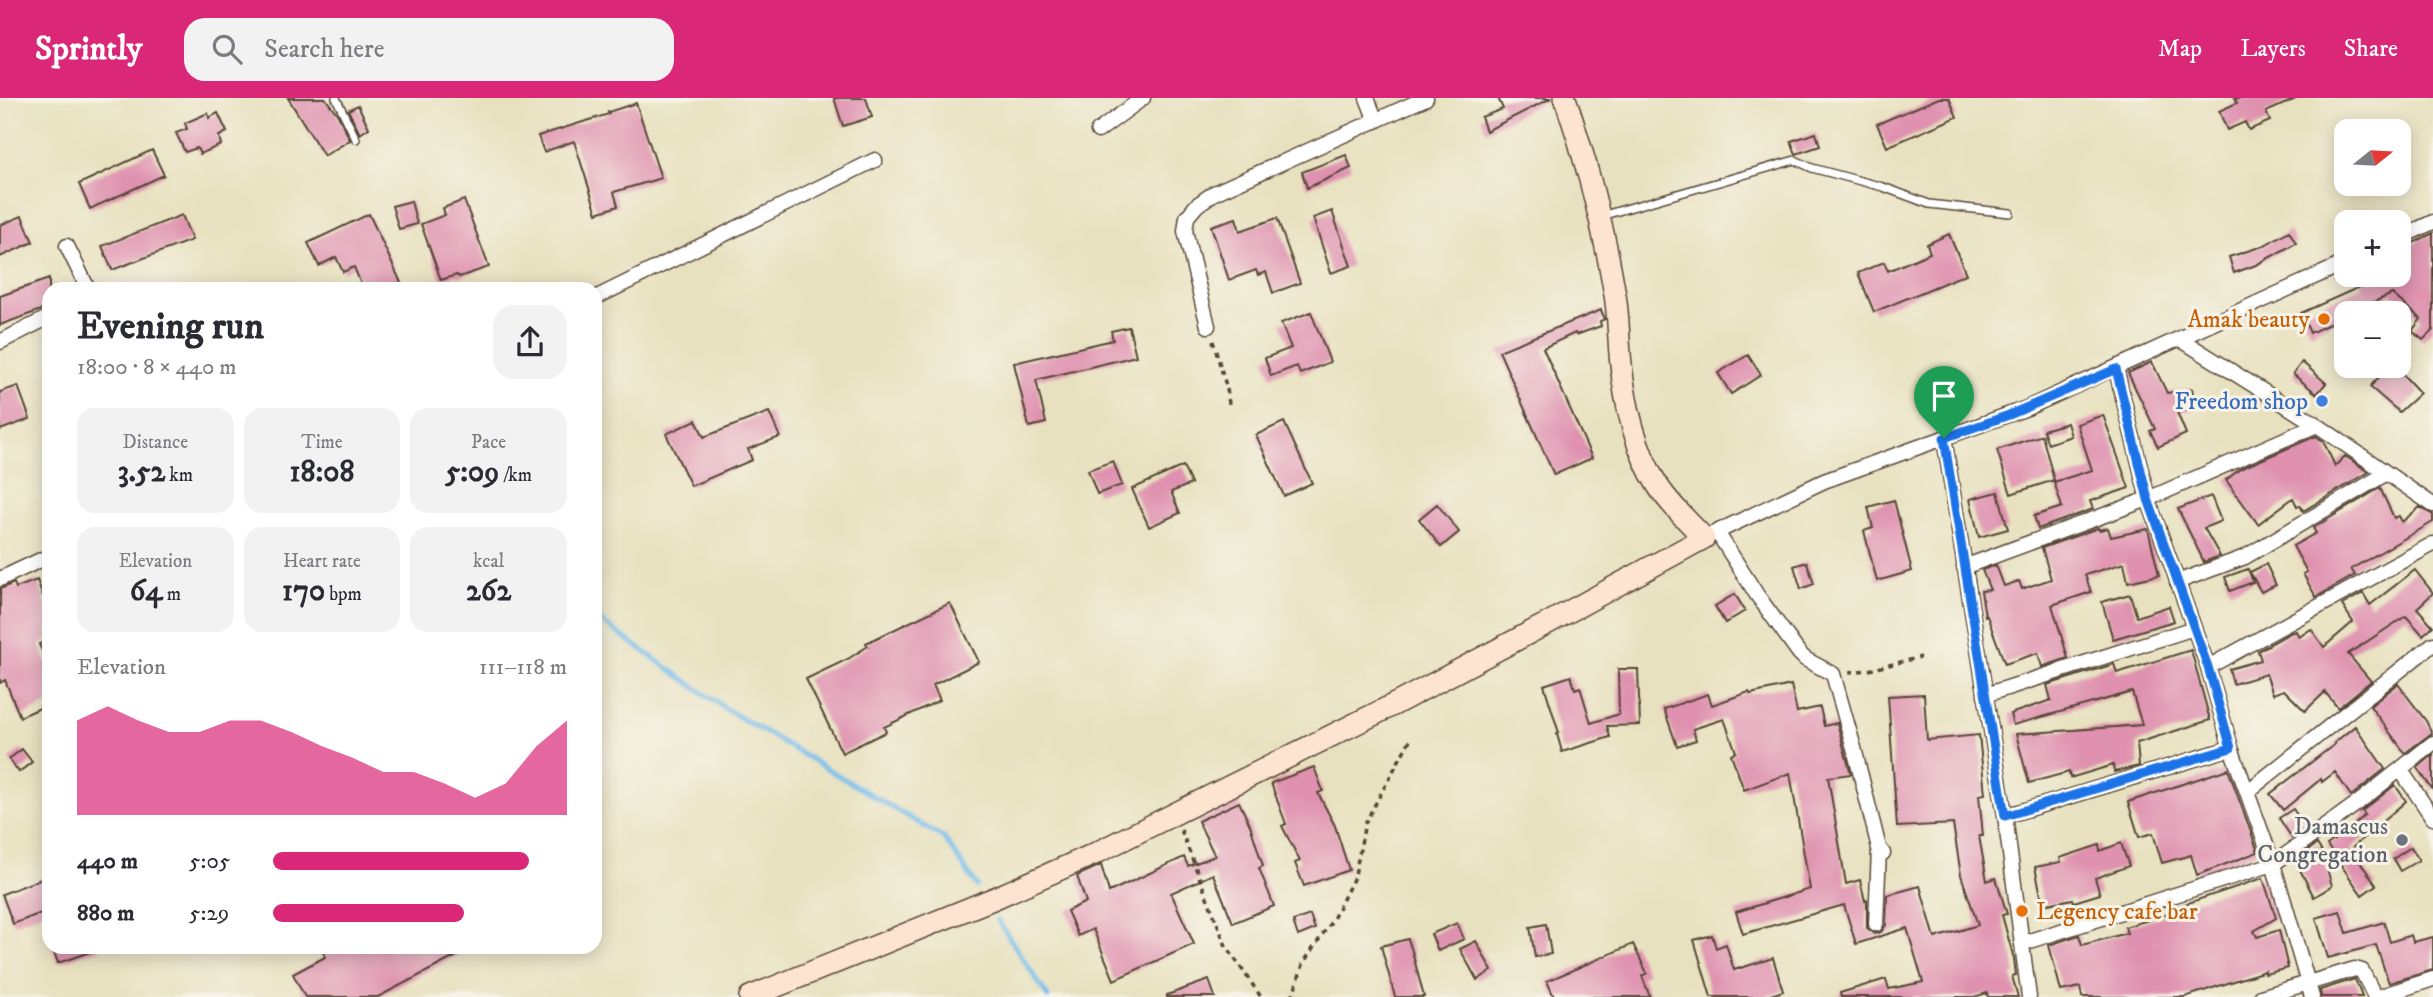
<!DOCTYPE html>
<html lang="en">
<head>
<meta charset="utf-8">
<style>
	:root { --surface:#fff; --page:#f2f2f3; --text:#2b2b33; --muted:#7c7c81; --accent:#db2777 }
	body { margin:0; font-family:"IM FELL DW Pica",serif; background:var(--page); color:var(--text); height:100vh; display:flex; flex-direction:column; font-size:26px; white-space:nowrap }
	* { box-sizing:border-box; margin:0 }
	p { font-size:23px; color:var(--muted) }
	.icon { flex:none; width:38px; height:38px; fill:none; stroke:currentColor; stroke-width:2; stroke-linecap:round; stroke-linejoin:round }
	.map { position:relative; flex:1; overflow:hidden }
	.panel { position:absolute; left:42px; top:184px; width:560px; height:672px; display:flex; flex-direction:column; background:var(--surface); border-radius:21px; box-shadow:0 4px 18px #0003 }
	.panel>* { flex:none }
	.needle { width:46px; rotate:72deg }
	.buttons { position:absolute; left:2334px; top:21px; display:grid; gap:14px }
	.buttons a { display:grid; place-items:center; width:77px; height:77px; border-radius:14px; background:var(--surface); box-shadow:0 4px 18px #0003; font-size:35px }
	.pin { position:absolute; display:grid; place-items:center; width:60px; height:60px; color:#fff; margin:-72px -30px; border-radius:50% 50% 50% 0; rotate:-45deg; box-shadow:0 0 7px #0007 }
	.pin .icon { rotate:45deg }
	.round { display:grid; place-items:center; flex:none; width:74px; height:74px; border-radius:21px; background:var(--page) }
	.overview { display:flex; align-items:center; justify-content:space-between; height:119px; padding:0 35px }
	h1 { font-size:38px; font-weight:800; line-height:52px }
	.figures { display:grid; grid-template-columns:repeat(3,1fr); gap:10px; height:119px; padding:7px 35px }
	.figures div { display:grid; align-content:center; border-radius:18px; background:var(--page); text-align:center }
	.figures b { font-size:30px; font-weight:800 }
	.figures small { font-size:19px; font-weight:400 }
	.figures p { font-size:19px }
	.chart { height:196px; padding:14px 35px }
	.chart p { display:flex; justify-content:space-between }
	.chart svg { width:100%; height:126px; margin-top:7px; fill:var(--accent); opacity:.7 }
	ul { padding:0 35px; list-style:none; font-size:23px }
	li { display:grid; grid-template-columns:112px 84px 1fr; align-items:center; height:52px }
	li i { height:18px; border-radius:9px; background:var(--accent) }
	header { display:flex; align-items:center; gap:42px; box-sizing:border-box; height:98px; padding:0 35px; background:var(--accent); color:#fff }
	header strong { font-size:33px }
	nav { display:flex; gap:38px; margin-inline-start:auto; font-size:24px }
	.search { width:490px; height:63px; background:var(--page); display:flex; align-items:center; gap:18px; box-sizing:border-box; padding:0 24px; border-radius:21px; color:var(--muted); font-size:26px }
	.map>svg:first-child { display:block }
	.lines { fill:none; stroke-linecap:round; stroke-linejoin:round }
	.stream { stroke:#71bbea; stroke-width:5 }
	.building { fill:#df91af }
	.lane-casing { stroke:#554536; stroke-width:10 }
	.street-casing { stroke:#554536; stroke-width:17 }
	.secondary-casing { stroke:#554536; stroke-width:24 }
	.path { stroke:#554536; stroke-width:3.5; stroke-dasharray:5 5; stroke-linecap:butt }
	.lane { stroke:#fff; stroke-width:7 }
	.street { stroke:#fff; stroke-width:14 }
	.secondary { stroke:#fde4d1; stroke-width:21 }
	.route-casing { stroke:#fff; stroke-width:14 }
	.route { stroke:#1a73e8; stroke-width:9 }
	.food-dot { fill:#e8710a; stroke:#f7f3e8; stroke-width:2.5 }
	.shop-dot { fill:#3f7fe0; stroke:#f7f3e8; stroke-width:2.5 }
	.worship-dot { fill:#6b7280; stroke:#f7f3e8; stroke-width:2.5 }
	.labels { text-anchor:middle; stroke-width:6; stroke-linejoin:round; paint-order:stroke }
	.food-label { font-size:24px; fill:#c56008; stroke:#f7f3e8; text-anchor:end }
	.shop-label { font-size:24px; fill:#366cbe; stroke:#f7f3e8; text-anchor:end }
	.worship-label { font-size:24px; fill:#5b616d; stroke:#f7f3e8; text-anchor:end }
</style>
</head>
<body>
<header>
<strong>Sprintly</strong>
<div class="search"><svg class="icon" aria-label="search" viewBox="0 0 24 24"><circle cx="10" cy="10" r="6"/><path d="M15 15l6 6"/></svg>Search here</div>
<nav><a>Map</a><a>Layers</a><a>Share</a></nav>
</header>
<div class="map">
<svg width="2433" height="899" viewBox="0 0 2433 899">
	<rect width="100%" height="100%" fill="#f7f3e8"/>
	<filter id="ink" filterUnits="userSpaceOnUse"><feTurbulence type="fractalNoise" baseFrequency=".0143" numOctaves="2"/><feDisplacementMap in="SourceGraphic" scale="14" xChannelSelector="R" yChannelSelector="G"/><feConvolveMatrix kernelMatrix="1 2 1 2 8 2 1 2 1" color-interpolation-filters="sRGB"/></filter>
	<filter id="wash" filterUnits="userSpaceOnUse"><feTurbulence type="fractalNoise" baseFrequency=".00686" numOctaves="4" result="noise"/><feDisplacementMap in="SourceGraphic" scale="28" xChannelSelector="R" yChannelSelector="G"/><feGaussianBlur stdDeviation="1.57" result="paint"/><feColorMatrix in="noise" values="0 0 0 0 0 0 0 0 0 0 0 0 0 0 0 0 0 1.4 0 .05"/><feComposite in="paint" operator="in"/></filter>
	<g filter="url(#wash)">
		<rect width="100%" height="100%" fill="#e8e1bf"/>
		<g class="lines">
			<path class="stream" d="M595,519L726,611L944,740L977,788
				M997,821L1048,899"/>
		</g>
		<g id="blocks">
			<path class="building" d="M288,0H325L338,17L350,42L324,58Z
				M834,0H866L872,19L843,28Z
				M1498,0H1551L1486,33L1481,19L1503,11Z
				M1939,0H1949L1957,19L1887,49L1877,26Z
				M2235,0H2298L2266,14L2270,23L2249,32L2245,24L2227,32L2219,13L2237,5Z
				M636,5L661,80L614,94L618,108L597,115L574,43L544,54L538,38L609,16L608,14Z
				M358,7L369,30L360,36L348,12Z
				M208,15L209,20L218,15L227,34L219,38L221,47L200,56L197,50L185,54L176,35L187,31L185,25Z
				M1816,35L1820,48L1796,56L1791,43Z
				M152,52L164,77L90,111L79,86Z
				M1346,57L1351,70L1307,90L1302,74Z
				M464,102L489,169L459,179L457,177L441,182L421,126L445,117L443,110Z
				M411,103L417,126L399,131L392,108Z
				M1332,113L1351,168L1331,175L1313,120Z
				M369,116L404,191H363L354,169L343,174L336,159L319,168L308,145Z
				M182,117L192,142L112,172L102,148Z
				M22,118L33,144L0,159V127Z
				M1236,120L1240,133L1277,120L1300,185L1273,195L1266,174L1258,177L1256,172L1229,182L1211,128Z
				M2289,133L2296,145L2256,167L2234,175L2229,159L2263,148Z
				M2433,135V232L2423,242L2412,233L2421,221L2392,196L2358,211L2359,213L2354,215H2347V218L2310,235L2301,215L2362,188L2360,182L2372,177H2399V152Z
				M1949,136L1966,176L1874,214L1858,175L1884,164L1888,173L1930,155L1927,146Z
				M49,181V209L0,227V198Z
				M1601,212L1605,221L1600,223L1601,228L1576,237L1575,235L1543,250L1592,360L1554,377L1499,253Z
				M1311,214L1330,264L1300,276L1297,268L1271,278L1265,260L1291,250L1281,225Z
				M1129,229L1136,258L1036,282L1046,325L1029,329L1014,265L1113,242L1111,233Z
				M1748,257L1761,277L1731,296L1718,275Z
				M2152,264L2167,295L2192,291L2196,311L2177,314L2186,336L2158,349L2150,333L2155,331L2128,275Z
				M2302,264L2326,285L2317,296L2293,276Z
				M2395,268L2420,295L2399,314L2370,289L2382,275L2385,277Z
				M18,288L30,321L0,332V294Z
				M769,314L780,339L748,351L752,362L691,388L666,336L696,322L704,339Z
				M2103,317L2129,390L2090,403L2093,411L2038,431L2034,418L2062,409L2054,384L2092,372L2077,326Z
				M1284,324L1312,385L1284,398L1256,337Z
				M2067,325L2071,338L2048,346L2043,332Z
				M2042,337L2054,382L2011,396L1997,352Z
				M2316,338L2323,343L2335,368L2345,358L2369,374L2303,413L2300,407L2297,408L2293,400L2258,426L2226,382L2240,371Z
				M1113,363L1122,387L1097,396L1088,372Z
				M1183,368L1191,386L1171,394L1180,415L1149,429L1132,391Z
				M2380,390L2394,420L2399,418L2402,424L2420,409L2433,417V424L2351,471L2355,477L2316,499L2303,476L2307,474L2293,448L2316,435L2313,430Z
				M1998,394L2008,431L1979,439L1970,401Z
				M2211,398L2221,423L2204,430L2220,458L2204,464L2178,411Z
				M1894,402L1912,473L1877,483L1864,433L1873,430L1868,409Z
				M1437,406L1459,434L1441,449L1419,421Z
				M2098,430L2099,432L2108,430L2111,439L2148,431L2159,477L2128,484L2124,465L2085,477L2091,494L2052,507L2068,560L2042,569L2038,555L2005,566L1987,518H1985L1981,493L1990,492L1982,472L1996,467L2004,488L2019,483L2022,491L2051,481L2042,450Z
				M1807,464L1814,486L1801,491L1794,468Z
				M2266,466L2276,487L2261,494L2250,474Z
				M2248,471L2253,484L2230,493L2225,479Z
				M2415,472L2433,495L2417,510L2433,528L2423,537L2406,518L2348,556L2371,583L2338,610L2325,594L2305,613L2284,592L2273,596L2266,576L2233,586L2229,571L2261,562L2258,553L2290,535L2296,533L2299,539L2311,531L2324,549L2353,524L2342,507L2363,495L2370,507Z
				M37,482L49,514V542L39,546L49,569V606L20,619L5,582L0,585V491L14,485L16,490Z
				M1735,496L1745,513L1725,525L1715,508Z
				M2130,496L2137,519L2169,508L2174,523L2113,541L2102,504Z
				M950,505L979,564L933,587L940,602L884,629L886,634L842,655L806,581L848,561L868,548L866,545Z
				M2191,552L2210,622L2137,645L2139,668L2114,674L2113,667L2070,680L2069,674L2029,685L2016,636L2142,627L2132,594L2013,627L2010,616L2051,602L2047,587L2114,566L2117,575Z
				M1618,571H1638L1640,627L1607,628L1610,639L1562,654L1557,636L1559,635L1544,587L1571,578L1575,591L1580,589L1591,625L1619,616Z
				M2398,586L2426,623L2432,635L2405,655L2370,608Z
				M1791,587L1797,614L1820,609L1824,628L1837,625L1851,676L1828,679L1846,786L1860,782L1865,803L1867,802V830L1875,836L1881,834L1886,827L1887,797L1920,788L1935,840L1978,827L1961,777L1953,726L1897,729L1888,598L1924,596L1927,642L1979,637L1985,696L1979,697L1983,738H1979L1987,783L1996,780L2007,816L2002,817L2014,861L2016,877L2012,878L2018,899H1988L1987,895L1974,899H1841L1840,895L1886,881L1889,891L1923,884L1907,830L1856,846L1844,807L1743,836L1736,814L1810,791L1790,675L1744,692L1731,656L1736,654L1724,621L1693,631L1696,642L1677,648L1664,611L1708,596L1712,607L1749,594L1750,596Z
				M2355,628L2385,671L2351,698L2335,674L2322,684L2321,681L2283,712L2270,696L2335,646L2334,645Z
				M22,651L32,664L19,674L9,661Z
				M2433,657V692L2417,670Z
				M1314,669L1323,693L1318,695L1335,728L1349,772L1304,788L1295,765L1300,763L1282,728L1286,726L1271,685Z
				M2228,671L2258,754L2197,777L2191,757L2162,765L2153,735L2139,739L2128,704Z
				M2395,687L2406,703L2351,751L2376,787L2362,797L2327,747L2352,729L2365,717L2362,713Z
				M1239,704L1250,727L1263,768L1259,770L1274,808L1233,825L1213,776L1171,795L1194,846L1114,882L1093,831L1078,838L1067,813L1086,804L1077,778L1101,767L1109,794L1184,759L1188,768L1215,758L1198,723Z
				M2293,711L2306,730L2292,740L2279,720Z
				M2121,745L2129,768L2095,780L2100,796L2074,804L2073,801L2043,807L2035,769L2061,764L2060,760L2099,747L2100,753Z
				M2317,746L2322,754L2332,788L2314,799L2295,762Z
				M2411,749L2419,762L2400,773L2393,761Z
				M49,778V812L13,826L2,796Z
				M2263,780L2276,820L2254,833L2257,839L2279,832L2288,870L2265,876V873L2185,899H2082L2080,889L2061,893L2049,847L2079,837L2082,847L2127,835L2125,829L2175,814L2173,810Z
				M2340,813L2347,835L2384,824L2390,844L2411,837L2413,844L2433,839V872L2389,885L2376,847L2328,860L2316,820Z
				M1310,817L1315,831L1298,838L1293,823Z
				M1457,825L1464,841L1438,853L1431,836Z
				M1546,826L1551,856L1535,859L1530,829Z
				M1712,837L1716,850L1726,846L1734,872L1773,860L1783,893L1765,899H1711L1694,842Z
				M1408,841L1412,853L1424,899H1395L1381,848Z
				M1476,843L1492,873L1477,882L1460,851Z
				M1633,846L1647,875L1642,878L1650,899H1554L1547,883Z
				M52,849H99V851L58,865Z
				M321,849H474L378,899H305L293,876L325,859Z
				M2355,881L2362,899H2321L2320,892Z
				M1209,882L1215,899H1167V897Z"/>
		</g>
	</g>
	<g filter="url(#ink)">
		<use href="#blocks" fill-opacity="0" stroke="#554536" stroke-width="2"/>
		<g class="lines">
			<g class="lane-casing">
				<path id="lane" d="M336,0L356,41
					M1601,118L1795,62L1812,70L1883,89L1929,106L2010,115"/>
			</g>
			<g class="street-casing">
				<path id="street" d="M1367,0L1376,23
					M1098,33L1143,0
					M2399,140L2433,124
					M67,148L88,191
					M595,200L875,62
					M1208,228L1185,133L1187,119L1197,107L1214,95L1426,0
					M2180,241L2317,327L2433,407
					M0,244L49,219
					M2116,271L2148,401L2208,569L2231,650L2273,766L2312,899
					M1944,340L2005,718L2029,899
					M1717,434L1757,497L1799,555L1805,561L1833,576L1854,650L1879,750L1883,755
					M1704,440L1824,383L2027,310L2347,164
					M1964,469L2148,401L2317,327
					M0,481L49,458
					M2177,484L2245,459L2387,375
					M2208,569L2433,446
					M1985,597L2194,530
					M2400,671L2433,720
					M2247,694L2433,546
					M2005,718L2231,650
					M1876,826L1879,750
					M2023,845L2273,766L2359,704L2433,645
					M2261,899L2355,871L2362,873L2375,899
					M2378,899L2433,881"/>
			</g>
			<g class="secondary-casing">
				<path id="secondary" d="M750,899L995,800L1092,757L1397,605L1548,525L1704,440C1688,423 1670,407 1658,388C1636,354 1625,306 1621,266C1618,241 1619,216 1614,191C1603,126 1586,62 1565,0"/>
			</g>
			<path class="path" d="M1213,243L1227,291L1229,306
				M1849,574L1869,572L1921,559
				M1181,732L1226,848L1261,899
				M1292,899L1304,864L1333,821L1355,777L1365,725L1410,642"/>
			<use href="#lane" class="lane"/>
			<use href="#street" class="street"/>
			<use href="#secondary" class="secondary"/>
		</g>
	</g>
	<g class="lines" filter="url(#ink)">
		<g class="route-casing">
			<path id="route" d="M2116,271L2148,401L2208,569L2231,650L2005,718L1944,340L2009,317Z"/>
		</g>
		<use href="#route" class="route"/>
	</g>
	<g class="food-dot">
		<circle cx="2324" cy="221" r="7"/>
		<circle cx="2022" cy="813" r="7"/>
	</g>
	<circle class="shop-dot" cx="2322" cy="303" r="7"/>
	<circle class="worship-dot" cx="2402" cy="742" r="7"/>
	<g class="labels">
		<g class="food-label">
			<text x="2310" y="229">Amak beauty</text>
			<text x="2036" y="821" text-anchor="start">Legency cafe bar</text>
		</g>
		<g class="shop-label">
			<text x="2308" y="311">Freedom shop</text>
		</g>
		<g class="worship-label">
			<text x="2388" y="736">Damascus<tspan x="2388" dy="28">Congregation</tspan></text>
		</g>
	</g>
</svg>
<div class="buttons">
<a><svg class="needle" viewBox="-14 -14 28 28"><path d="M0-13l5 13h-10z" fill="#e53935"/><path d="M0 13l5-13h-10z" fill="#7c7c81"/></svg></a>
<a>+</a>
<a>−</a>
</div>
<div class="pin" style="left:1944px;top:340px;background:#1e9e55"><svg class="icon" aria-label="arrive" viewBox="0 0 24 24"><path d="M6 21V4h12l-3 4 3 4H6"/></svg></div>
<section class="panel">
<div class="overview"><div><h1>Evening run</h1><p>18:00 · 8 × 440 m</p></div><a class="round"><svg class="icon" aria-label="share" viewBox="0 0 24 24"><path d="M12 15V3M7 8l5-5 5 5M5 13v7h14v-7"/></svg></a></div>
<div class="figures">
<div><p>Distance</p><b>3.52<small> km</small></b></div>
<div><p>Time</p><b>18:08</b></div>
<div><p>Pace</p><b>5:09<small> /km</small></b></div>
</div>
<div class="figures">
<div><p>Elevation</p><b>64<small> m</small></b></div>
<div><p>Heart rate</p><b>170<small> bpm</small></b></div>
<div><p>kcal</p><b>262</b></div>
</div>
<div class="chart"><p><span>Elevation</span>111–118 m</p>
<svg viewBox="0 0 160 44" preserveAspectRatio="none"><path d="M0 44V11L10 6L20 11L30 15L40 15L50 11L60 11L70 15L80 20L90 24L100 29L110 29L120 33L130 38L140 33L150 20L160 11V44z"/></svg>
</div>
<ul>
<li><b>440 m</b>5:05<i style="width:87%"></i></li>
<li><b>880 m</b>5:29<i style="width:65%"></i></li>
</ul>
</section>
</div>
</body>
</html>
